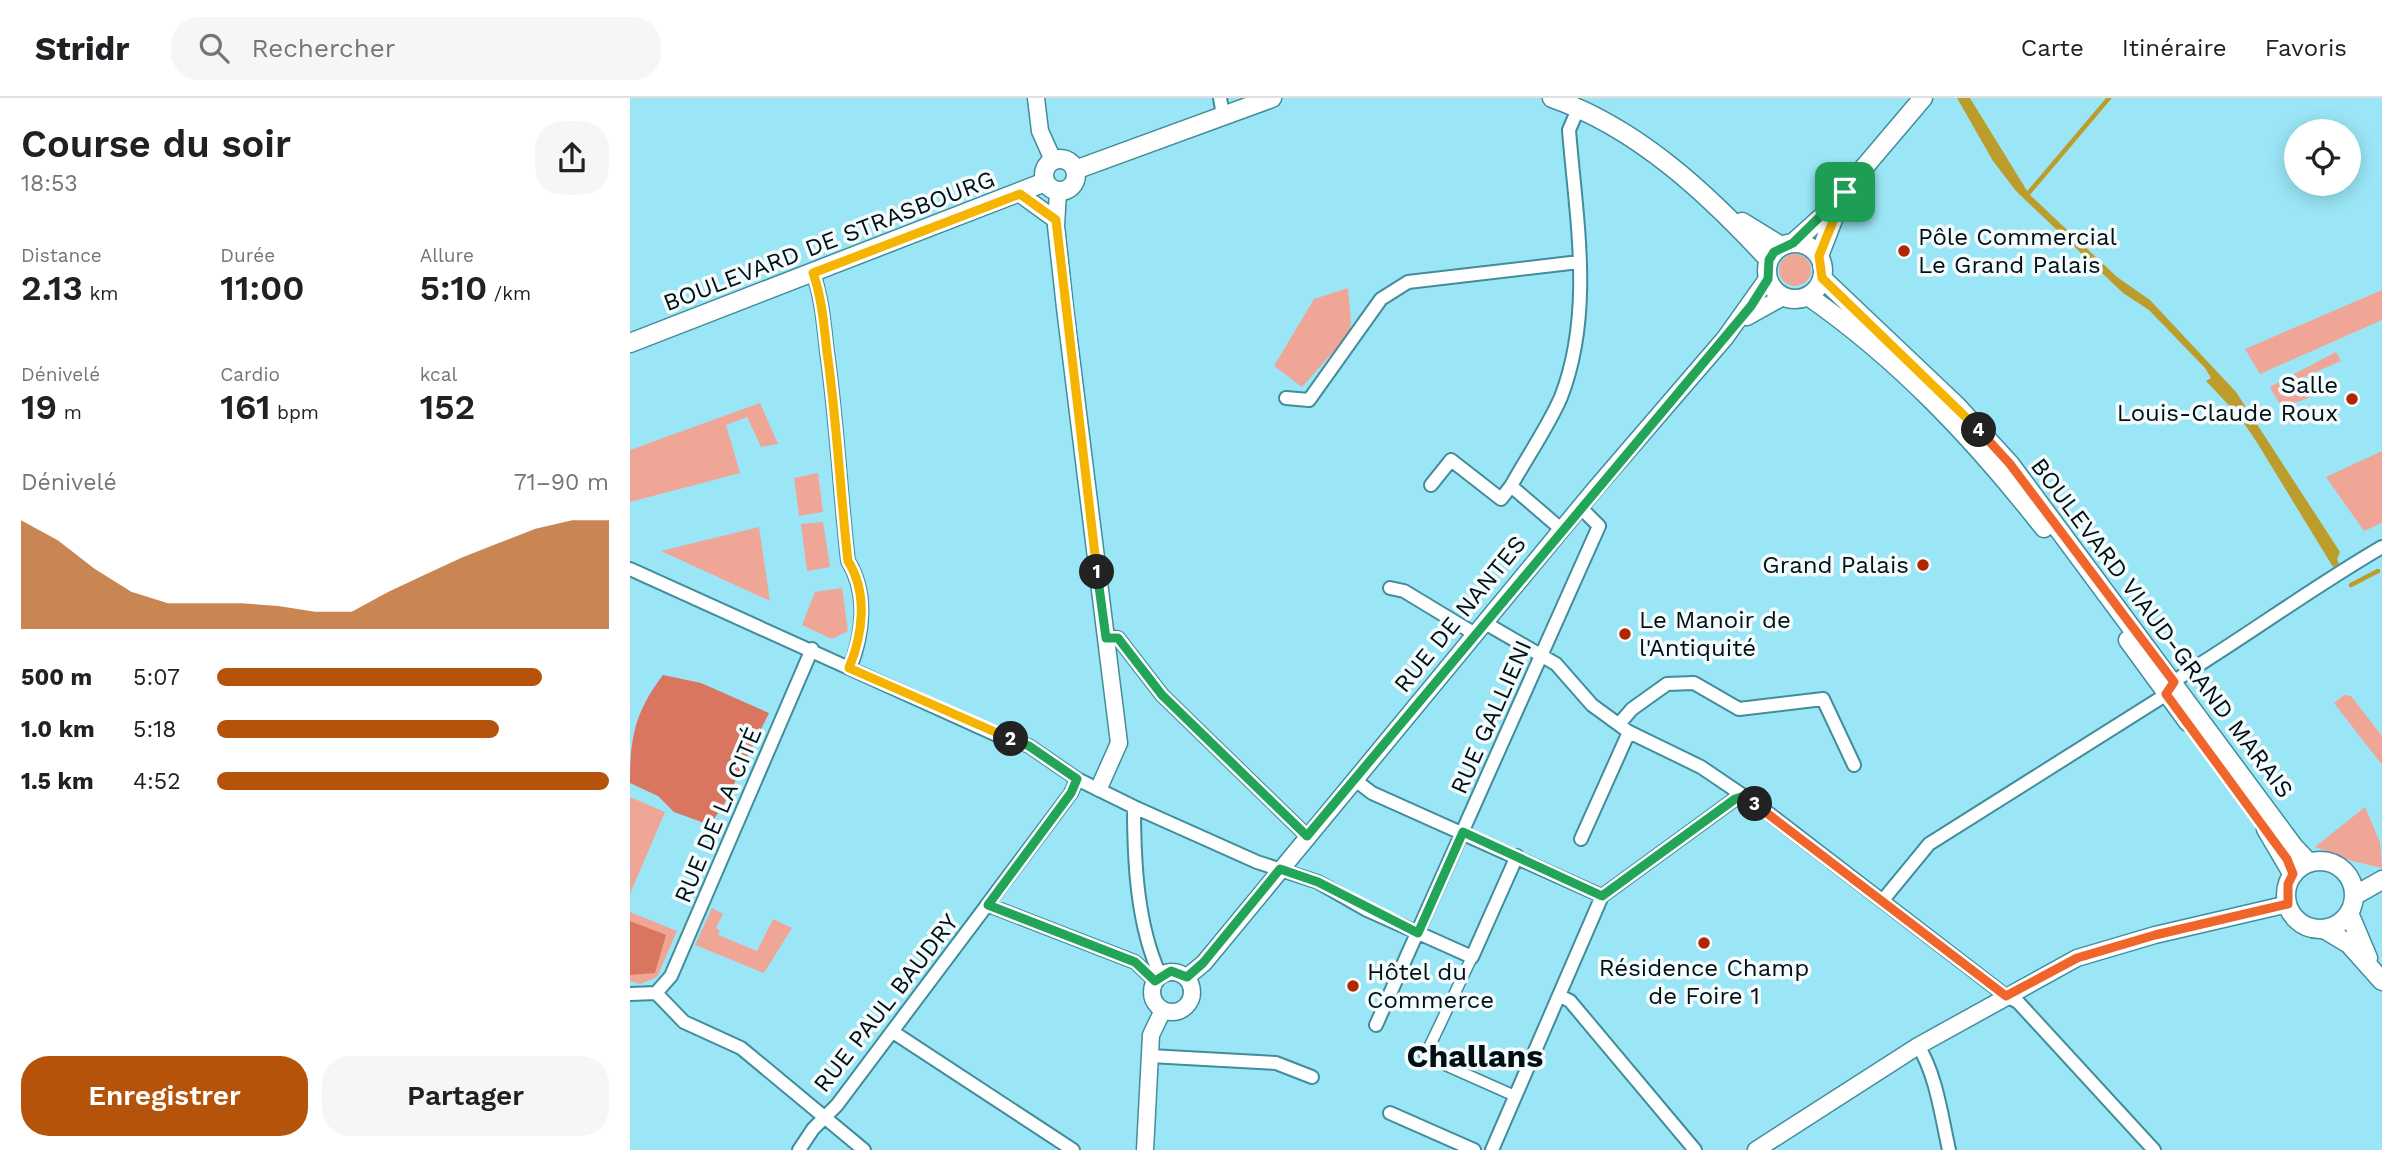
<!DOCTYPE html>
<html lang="fr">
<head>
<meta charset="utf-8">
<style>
	:root { --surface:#fff; --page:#f6f6f6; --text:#202124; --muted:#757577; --line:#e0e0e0; --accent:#b45309 }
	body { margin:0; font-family:"Work Sans",sans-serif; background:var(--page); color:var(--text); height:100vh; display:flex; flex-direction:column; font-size:26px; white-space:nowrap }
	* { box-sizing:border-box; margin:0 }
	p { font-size:23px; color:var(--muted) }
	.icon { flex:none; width:38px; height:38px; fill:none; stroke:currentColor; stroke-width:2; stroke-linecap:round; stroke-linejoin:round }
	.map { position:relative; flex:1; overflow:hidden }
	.details { display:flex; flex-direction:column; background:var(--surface); width:630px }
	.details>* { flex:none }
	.tools { position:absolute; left:1654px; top:21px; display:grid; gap:14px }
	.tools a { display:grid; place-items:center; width:77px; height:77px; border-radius:50%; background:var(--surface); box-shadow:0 4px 18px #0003; font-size:35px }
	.pin { position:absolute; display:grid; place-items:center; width:60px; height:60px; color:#fff; margin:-30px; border-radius:14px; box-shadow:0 4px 10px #0006 }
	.km { position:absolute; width:35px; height:35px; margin:-18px; border-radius:50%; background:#222; color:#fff; font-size:19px; line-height:35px; text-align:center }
	.round { display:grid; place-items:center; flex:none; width:74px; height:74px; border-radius:28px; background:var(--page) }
	.headline { display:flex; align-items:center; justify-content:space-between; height:119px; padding:0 21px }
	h1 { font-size:38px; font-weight:600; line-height:52px }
	.figures { display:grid; grid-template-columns:repeat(3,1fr); gap:10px; height:119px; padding:7px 21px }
	.figures div { display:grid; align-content:center }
	.figures b { font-size:35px; font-weight:600 }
	.figures small { font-size:19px; font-weight:400 }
	.figures p { font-size:19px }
	.chart { height:196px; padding:14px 21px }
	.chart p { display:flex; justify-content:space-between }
	.chart svg { width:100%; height:126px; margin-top:7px; fill:var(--accent); opacity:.7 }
	.primary-button { display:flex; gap:14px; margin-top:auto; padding:14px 21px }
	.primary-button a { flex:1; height:80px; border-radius:28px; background:var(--accent); color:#fff; font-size:28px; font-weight:600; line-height:80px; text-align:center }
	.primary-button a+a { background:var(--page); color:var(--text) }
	ul { padding:0 21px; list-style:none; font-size:23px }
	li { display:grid; grid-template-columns:112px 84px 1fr; align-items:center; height:52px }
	li i { height:18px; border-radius:9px; background:var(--accent) }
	header { display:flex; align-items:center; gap:42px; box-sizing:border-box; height:98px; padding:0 35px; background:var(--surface); border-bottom:2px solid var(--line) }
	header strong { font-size:33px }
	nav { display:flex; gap:38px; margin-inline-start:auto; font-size:24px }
	.search { width:490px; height:63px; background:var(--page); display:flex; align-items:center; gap:18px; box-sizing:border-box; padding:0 24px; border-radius:28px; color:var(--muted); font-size:26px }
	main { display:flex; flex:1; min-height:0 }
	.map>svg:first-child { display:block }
	.green { fill:#f0a696 }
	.forest { fill:#da7560 }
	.water { fill:#bc9d2c }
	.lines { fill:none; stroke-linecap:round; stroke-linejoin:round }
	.stream { stroke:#bc9d2c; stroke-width:4.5 }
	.pedestrian-casing { stroke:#418d9c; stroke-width:13 }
	.minor-casing { stroke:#418d9c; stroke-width:16 }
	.tertiary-casing { stroke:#418d9c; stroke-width:19 }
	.secondary-casing { stroke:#418d9c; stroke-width:21 }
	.pedestrian { stroke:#fff; stroke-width:10 }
	.minor { stroke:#fff; stroke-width:12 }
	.tertiary { stroke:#fff; stroke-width:16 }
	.secondary { stroke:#fff; stroke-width:18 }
	.split-1-casing { stroke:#fff; stroke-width:14 }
	.split-2-casing { stroke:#fff; stroke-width:14 }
	.split-3-casing { stroke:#fff; stroke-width:14 }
	.split-4-casing { stroke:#fff; stroke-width:14 }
	.split-5-casing { stroke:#fff; stroke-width:14 }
	.split-1 { stroke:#22a559; stroke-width:9 }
	.split-2 { stroke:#f5b400; stroke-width:9 }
	.split-3 { stroke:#22a559; stroke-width:9 }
	.split-4 { stroke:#f0652b; stroke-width:9 }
	.split-5 { stroke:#f5b400; stroke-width:9 }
	.poi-dot { fill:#b12503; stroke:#f4fbfc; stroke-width:2.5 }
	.labels { text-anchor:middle; stroke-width:7; stroke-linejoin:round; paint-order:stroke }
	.poi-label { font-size:24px; fill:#001015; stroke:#f4fbfc; text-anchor:start }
	.street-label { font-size:24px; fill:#001015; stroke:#f4fbfc }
	.district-label { font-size:32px; font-weight:bold; fill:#001015; stroke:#f4fbfc }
</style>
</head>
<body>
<header>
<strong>Stridr</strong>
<div class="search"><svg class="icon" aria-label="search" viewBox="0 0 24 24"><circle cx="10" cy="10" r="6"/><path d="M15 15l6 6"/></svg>Rechercher</div>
<nav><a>Carte</a><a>Itinéraire</a><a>Favoris</a></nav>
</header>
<main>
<section class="details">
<div class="headline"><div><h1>Course du soir</h1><p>18:53</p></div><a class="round"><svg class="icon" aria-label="share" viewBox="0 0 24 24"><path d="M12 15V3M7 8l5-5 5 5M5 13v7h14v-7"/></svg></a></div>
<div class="figures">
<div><p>Distance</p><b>2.13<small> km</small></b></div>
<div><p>Durée</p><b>11:00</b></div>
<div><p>Allure</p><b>5:10<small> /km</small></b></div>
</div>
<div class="figures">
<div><p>Dénivelé</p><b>19<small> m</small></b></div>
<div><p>Cardio</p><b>161<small> bpm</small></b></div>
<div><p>kcal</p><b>152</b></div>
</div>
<div class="chart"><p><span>Dénivelé</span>71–90 m</p>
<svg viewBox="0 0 160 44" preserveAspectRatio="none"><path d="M0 44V6L10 13L20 23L30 31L40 35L50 35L60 35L70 36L80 38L90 38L100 31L110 25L120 19L130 14L140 9L150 6L160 6V44z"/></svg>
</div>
<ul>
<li><b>500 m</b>5:07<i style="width:83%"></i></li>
<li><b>1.0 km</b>5:18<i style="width:72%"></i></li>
<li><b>1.5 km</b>4:52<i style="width:100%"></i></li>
</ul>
<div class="primary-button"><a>Enregistrer</a><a>Partager</a></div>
</section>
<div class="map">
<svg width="1752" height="1052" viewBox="0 0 1752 1052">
	<rect width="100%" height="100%" fill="#9ae6f7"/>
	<path class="green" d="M1149 172a16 16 0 1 1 32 0a16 16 0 1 1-32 0Z
		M718,190L721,224L719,236L672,289L644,268L684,201Z
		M1752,192V222L1630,276L1615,251Z
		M1706,254L1711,263L1672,280L1679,300L1652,309L1640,290L1643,287Z
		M130,305L148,346L131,349L117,319L96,327L110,375L0,404V352Z
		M1752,353V425L1734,433L1696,379Z
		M188,375L193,414L169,418L164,380Z
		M193,424L200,469L177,473L171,426Z
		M129,429L140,503L31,453Z
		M212,490L218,533L202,541L172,527L185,494Z
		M1714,597L1721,598L1752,638V667L1704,605Z
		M0,699L35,714L0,796Z
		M1735,709L1750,744L1752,770L1722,763L1685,749Z
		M82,810L93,816L86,830L90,833L88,837L127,853L143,821L162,830L134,875L65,847Z
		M0,814L47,833L27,879L10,886L0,883Z"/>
	<path class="forest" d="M33,577L71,585L139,615L94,706L80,727L44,714L28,698L0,685C0,639 5,614 33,577Z
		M0,823L36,837L25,875L0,877Z"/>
	<path class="water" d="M1327,0H1340L1399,96L1487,179L1520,202L1606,294L1710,454L1707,461L1709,466L1703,469L1626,343L1609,318L1576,283L1581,280L1575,270L1519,212L1493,195L1386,93L1363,63Z"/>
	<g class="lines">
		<path class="stream" d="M1396,98L1479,0
			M1721,487L1748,473"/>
		<g class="pedestrian-casing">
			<path id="pedestrian" d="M842,859L795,958L885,998"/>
		</g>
		<g class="minor-casing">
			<path id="minor" d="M590,0L593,17
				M183,175C192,200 194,228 197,254C207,324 210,393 218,463C238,495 233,536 220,570
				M656,300L679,302L751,201L778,184L949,164
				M801,387L821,362L871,401L881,388
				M931,431L881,388C897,359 918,329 931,299C964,214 946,120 939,32L948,11
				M0,471L369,638L399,648L447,681L504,709L627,764L688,784L737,812L842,859L887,758
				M760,490L774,493L845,536
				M855,525L926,566L962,607L999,634L1071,669L1133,711L1376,898L1388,904L1524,1052
				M476,539L488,540L532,597L677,738
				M989,626L1002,611L1037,586L1064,585L1109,611L1193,601L1224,667
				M725,682L742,695L972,798
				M504,709C504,764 507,827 530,877
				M951,741L999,634
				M1253,802L1299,746L1537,596L1544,584L1556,575C1622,534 1685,488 1752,449
				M358,807L505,864L525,883
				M26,895L54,924L111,950L234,1052
				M0,896L26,895L41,878L182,551
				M930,898L940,903L1065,1052
				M746,927L969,428L950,409
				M263,934L443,1052
				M1288,948C1306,975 1312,1021 1319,1052
				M520,958L646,965L682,979
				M760,1015L844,1052
				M169,1052L183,1031L207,1007L441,695L447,681
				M862,1052L972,798L1105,701L1114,698"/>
		</g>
		<g class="tertiary-casing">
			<path id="tertiary" d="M406,0L410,33L423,62
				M428,93L426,128L435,210L489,645L469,690
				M390,96L426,122
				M1117,219L1153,199
				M522 894a20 20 0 1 1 40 0a20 20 0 1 1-40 0Z
				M557,879L574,865L965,391L1095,240L1137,181
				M515,1052L521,937L533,912
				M1126,1052L1288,948L1447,860L1525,837L1658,806"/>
		</g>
		<g class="secondary-casing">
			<path id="secondary" d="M922,0C1008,30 1078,96 1139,162
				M414 77a16 16 0 1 1 32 0a16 16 0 1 1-32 0Z
				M445,72L642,0
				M1112,124L1151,148
				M1137 173a28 28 0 1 1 56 0a28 28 0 1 1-56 0Z
				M1163,145L1192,119L1293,0
				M1189,158L1209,106
				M1192,180L1327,308L1380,366L1664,749L1679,765
				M1178,198C1270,262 1345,342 1414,430
				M0,245L415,84
				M1498,542L1558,624
				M1636,731L1663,777
				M1656 797a34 34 0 1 1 68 0a34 34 0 1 1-68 0Z
				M1724,798L1752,782
				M1719,815L1738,860
				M1694,831L1719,846L1752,883"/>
		</g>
		<use href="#pedestrian" class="pedestrian"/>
		<use href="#minor" class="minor"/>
		<use href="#tertiary" class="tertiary"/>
		<use href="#secondary" class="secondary"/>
	</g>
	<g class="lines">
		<g class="split-1-casing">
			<path id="split-1" d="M467,474L476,540H488L532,597L677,738L1121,208L1138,181L1139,162L1144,154L1163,145L1215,94"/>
		</g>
		<g class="split-2-casing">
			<path id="split-2" d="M381,641L219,570C233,536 238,495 218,463C210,393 207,324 197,254C194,228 192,200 183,175L390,96L426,122L467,474"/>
		</g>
		<g class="split-3-casing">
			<path id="split-3" d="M381,641L399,648L447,681L441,695L358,807L505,864L525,883L541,873L557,879L573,865L650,771L688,784L788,835L833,734L972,798L1105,701L1114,698L1125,706"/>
		</g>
		<g class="split-4-casing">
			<path id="split-4" d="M1125,706L1376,898L1447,860L1525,837L1658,806V786L1663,776L1657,761L1536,596L1544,584L1380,366L1349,332"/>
		</g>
		<g class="split-5-casing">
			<path id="split-5" d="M1215,94L1189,158L1192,180L1349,332"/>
		</g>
		<use href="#split-1" class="split-1"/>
		<use href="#split-2" class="split-2"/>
		<use href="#split-3" class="split-3"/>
		<use href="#split-4" class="split-4"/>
		<use href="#split-5" class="split-5"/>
	</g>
	<g class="poi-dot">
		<circle cx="1274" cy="153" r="7"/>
		<circle cx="1722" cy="301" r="7"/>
		<circle cx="1293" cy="467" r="7"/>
		<circle cx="995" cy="536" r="7"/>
		<circle cx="1074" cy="845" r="7"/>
		<circle cx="723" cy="888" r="7"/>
	</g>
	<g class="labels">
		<g class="poi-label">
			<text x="1288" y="147">Pôle Commercial<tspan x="1288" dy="28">Le Grand Palais</tspan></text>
			<text x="1708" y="295" text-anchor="end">Salle<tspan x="1708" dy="28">Louis-Claude Roux</tspan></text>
			<text x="1279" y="475" text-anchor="end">Grand Palais</text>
			<text x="1009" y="530">Le Manoir de<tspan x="1009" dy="28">l'Antiquité</tspan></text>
			<text x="1074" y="878" text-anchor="middle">Résidence Champ<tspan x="1074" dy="28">de Foire 1</tspan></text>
			<text x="737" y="882">Hôtel du<tspan x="737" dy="28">Commerce</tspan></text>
		</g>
		<g class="street-label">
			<text transform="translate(199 143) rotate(-21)" y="8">BOULEVARD DE STRASBOURG</text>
			<text transform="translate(830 516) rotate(-51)" y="8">RUE DE NANTES</text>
			<text transform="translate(1532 530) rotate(53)" y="8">BOULEVARD VIAUD-GRAND MARAIS</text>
			<text transform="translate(861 619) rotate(-66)" y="8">RUE GALLIENI</text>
			<text transform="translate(88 717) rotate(-67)" y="8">RUE DE LA CITÉ</text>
			<text transform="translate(256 905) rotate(-52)" y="8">RUE PAUL BAUDRY</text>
		</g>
		<g class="district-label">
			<text x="845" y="969">Challans</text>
		</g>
	</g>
</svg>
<div class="tools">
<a><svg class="icon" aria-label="locate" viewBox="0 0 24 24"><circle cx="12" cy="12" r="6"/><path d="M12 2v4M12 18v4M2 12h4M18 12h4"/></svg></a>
</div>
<div class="pin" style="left:1215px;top:94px;background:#1e9e55"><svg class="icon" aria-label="arrive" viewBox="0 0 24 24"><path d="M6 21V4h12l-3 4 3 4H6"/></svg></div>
<b class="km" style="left:467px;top:474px">1</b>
<b class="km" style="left:381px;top:641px">2</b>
<b class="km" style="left:1125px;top:706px">3</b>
<b class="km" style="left:1349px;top:332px">4</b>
</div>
</main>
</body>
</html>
